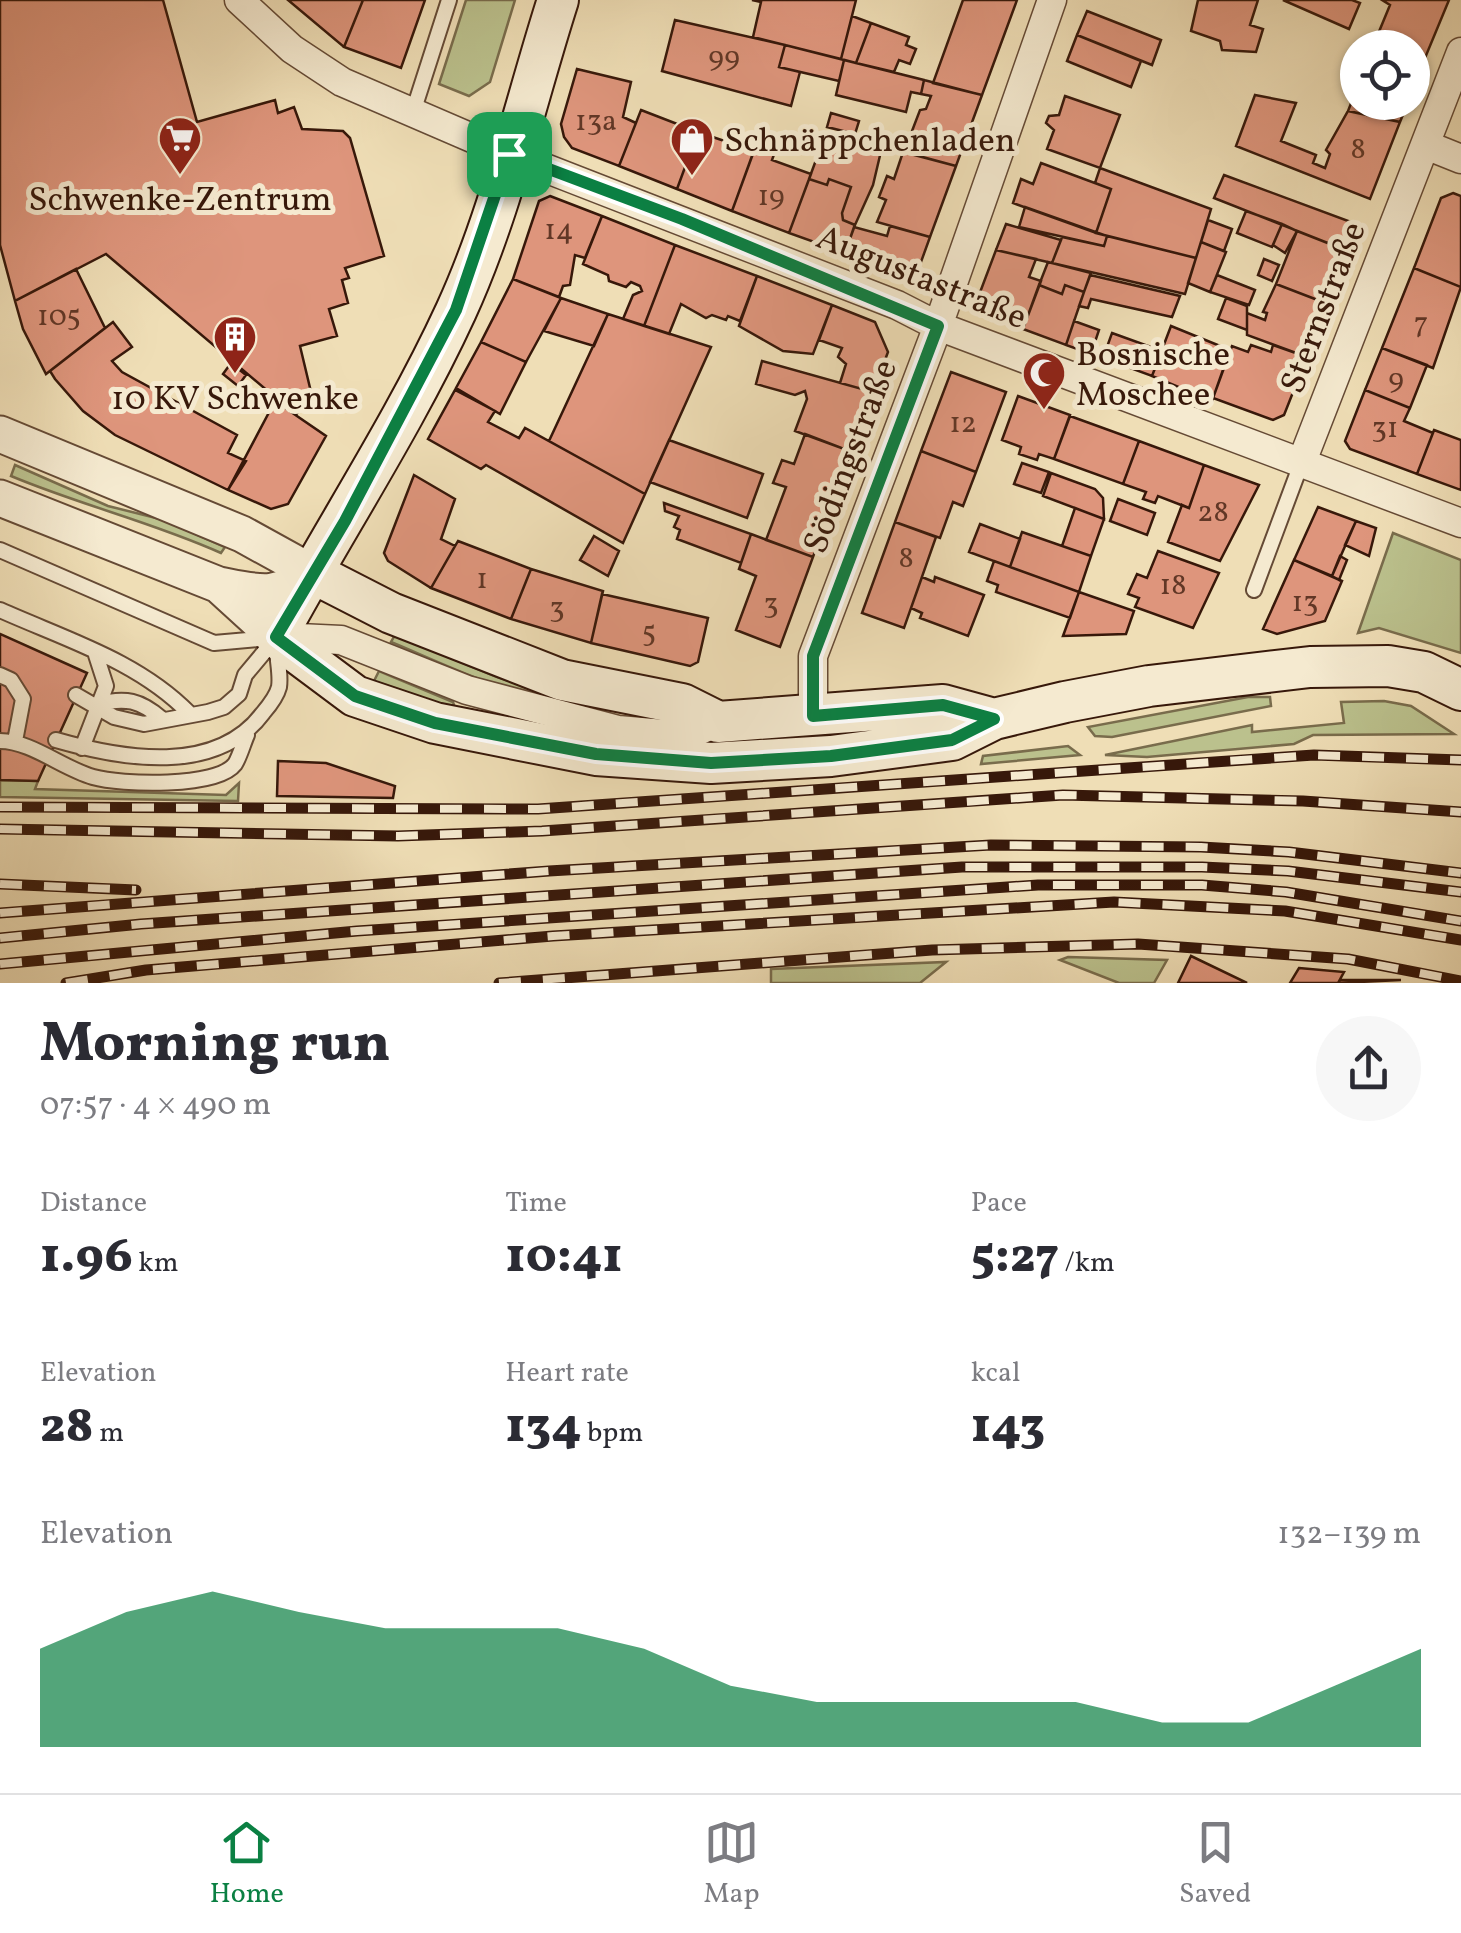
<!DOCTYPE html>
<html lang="en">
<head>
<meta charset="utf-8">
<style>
	:root { --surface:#fff; --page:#f7f7f7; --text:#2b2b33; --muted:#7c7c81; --line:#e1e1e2; --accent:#0b8043 }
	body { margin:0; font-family:Vollkorn,serif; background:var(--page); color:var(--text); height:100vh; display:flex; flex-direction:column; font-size:38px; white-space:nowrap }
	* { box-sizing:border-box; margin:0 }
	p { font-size:32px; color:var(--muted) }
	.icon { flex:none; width:55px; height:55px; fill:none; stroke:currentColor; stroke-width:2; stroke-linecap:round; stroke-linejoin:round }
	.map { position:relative; height:983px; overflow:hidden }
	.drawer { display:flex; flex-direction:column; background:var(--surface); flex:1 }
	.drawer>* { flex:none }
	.buttons { position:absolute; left:1340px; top:30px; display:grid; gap:20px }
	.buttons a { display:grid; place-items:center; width:90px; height:90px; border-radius:50%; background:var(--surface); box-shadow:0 2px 8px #0004; font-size:50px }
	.pin { position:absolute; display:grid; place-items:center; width:85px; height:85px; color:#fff; margin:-42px; border-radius:20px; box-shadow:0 5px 15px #0006 }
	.round { display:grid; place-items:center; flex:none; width:105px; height:105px; border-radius:52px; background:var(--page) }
	.summary { display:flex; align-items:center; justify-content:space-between; height:170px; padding:0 40px }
	h1 { font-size:55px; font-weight:800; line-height:75px }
	.metrics { display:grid; grid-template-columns:repeat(3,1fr); gap:15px; height:170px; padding:10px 40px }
	.metrics div { display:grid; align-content:center }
	.metrics b { font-size:50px; font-weight:800 }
	.metrics small { font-size:28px; font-weight:400 }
	.metrics p { font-size:28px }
	.chart { height:280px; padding:20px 40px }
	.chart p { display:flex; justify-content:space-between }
	.chart svg { width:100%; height:180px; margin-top:10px; fill:var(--accent); opacity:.7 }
	.menu { display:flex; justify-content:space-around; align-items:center; height:140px; border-top:2px solid var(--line); background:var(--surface); font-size:28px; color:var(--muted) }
	.menu a { display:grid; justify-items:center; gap:5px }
	.menu .on { color:var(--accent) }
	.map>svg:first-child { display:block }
	.green { fill:#bbc18d; stroke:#796c4c; stroke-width:2.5 }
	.building { fill:#de957c; stroke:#37180a; stroke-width:2.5 }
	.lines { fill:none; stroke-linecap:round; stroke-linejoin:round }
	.service-casing { stroke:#654a35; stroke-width:18 }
	.minor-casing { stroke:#654a35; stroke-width:31 }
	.tertiary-casing { stroke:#654a35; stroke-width:39 }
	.secondary-casing { stroke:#37180a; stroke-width:44 }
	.service { stroke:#f5ead0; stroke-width:14 }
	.minor { stroke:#f5ead0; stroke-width:28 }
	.tertiary { stroke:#f5ead0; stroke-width:35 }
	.secondary { stroke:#f5ead0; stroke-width:40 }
	.rail-casing { stroke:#37180a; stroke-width:11 }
	.rail { stroke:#f5ead0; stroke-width:8; stroke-dasharray:22; stroke-linecap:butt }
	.route-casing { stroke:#fff; stroke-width:20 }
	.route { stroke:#0b8043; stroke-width:12 }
	.labels { text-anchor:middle; stroke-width:10; stroke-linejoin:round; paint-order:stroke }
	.number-label { font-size:30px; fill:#613726 }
	.poi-label { font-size:35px; fill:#37180a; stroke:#f5ead0; text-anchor:start }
	.street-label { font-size:35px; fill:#37180a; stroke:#f5ead0 }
</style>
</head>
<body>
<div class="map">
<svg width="1461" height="983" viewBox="0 0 1461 983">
	<rect width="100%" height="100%" fill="#efdeb6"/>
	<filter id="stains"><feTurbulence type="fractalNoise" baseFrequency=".002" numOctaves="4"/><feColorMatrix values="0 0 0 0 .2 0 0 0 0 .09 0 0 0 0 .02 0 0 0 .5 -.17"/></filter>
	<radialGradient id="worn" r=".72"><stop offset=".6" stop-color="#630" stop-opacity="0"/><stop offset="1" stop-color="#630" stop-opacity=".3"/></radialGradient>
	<path class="green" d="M466,0H515L490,82L469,96L439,84Z
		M15,465L108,506L164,520L225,547L221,553C152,522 80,505 11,476Z
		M1393,533L1461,560V653L1379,628L1358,633Z
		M395,635L497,677L586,705C521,703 451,667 391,642Z
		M379,671L453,702L454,705L451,708L373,683Z
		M1248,697H1270L1271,706L1112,737L1095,736L1088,727Z
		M1384,701L1411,706L1454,734L1313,735L1294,744L1147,757L1105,755L1252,725V732L1344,723L1341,702Z
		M1068,746L1080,755L981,764L983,756Z
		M0,780L38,781L35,789L226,795L239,783L238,801L0,797Z
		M1068,957L1167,960L1154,983H1119L1060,960Z
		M946,962L920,983H771V969Z"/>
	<path class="building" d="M0,0H163L197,122L275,100L278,113L294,107L302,129L343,131L350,138L384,256L345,268L349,278L342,280L348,303L329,309L337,336L300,346L311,392L296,415L106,254L15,301L0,245Z
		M288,0H363L344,47Z
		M363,0H425L401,68L344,47Z
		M752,0H856L841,59L753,37L761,2Z
		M963,0H1017L982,95L933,83Z
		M1198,0H1258L1250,25L1263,29L1256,52L1222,50L1220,41L1191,31Z
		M1283,0H1352L1360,3L1349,29Z
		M1449,0L1425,58L1412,53V48L1376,39L1390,5L1382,0Z
		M1087,11L1161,40L1152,65L1077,35Z
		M852,16L871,23L856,63L841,59Z
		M675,20L785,45L779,67L800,72L791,106L662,71Z
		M871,23L909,37L906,45L916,49L910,64L899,60L894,72L856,63Z
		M1077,35L1141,61L1131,87L1067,61Z
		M785,45L844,60L839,81L779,67Z
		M1412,53L1425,58L1412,91Z
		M844,60L924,80L921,94L911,92L906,112L836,95Z
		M1358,65V102H1408L1400,122L1348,111L1357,88L1349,85Z
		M577,69L631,82L623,117L636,123L619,166L572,148L564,137L561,124Z
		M924,80L982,95L956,166L904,152L920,110L926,109L931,96L921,94Z
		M1255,95L1296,103L1281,141L1316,155L1313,163L1325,168L1330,154L1326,150L1348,111L1400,122L1370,199L1236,146Z
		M1065,96L1120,115L1100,168L1047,149L1054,130L1046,123L1049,116L1059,115Z
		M641,110L698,132L677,189L619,166Z
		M831,113L859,121L855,134L827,127Z
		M698,132L754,151L732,211L677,189Z
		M826,133L882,147L873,185L855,225L843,220L842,213L851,187L829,179L827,185L809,179Z
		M757,142L776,149L772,160L811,174L789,233L732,211Z
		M903,152L956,166L930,237L877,222L886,200L879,197L887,176L894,179Z
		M1041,163L1111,189L1096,233L1013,203L1021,179L1033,184Z
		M1100,168L1211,209L1196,258L1096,233L1111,189L1095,183Z
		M1224,175L1359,225L1348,251L1214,198Z
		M809,179L827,185L829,179L851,187L842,213L843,220L855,225L845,253L789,233Z
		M1453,193L1461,196V287L1414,268L1441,198Z
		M550,196L602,216L585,258L575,255L570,285L563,286L559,297L513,279L539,201Z
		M1025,207L1107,236L1104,246L1019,227Z
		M1246,211L1282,224L1272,247L1237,233Z
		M602,216L675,245L644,326L623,319L633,295L642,291L640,286L631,282L626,287L609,281L608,275L583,264Z
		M1208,220L1232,229L1224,251L1201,242Z
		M1006,224L1061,240L1052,263L996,250Z
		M1282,224L1297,231L1285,253L1273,245Z
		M890,226L930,237L917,273L906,275L845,253L854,227L887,236Z
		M1297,231L1348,251L1328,304L1276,284Z
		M1107,236L1196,258L1185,294L1052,263L1062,237L1104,246Z
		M1201,242L1226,252L1210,292L1188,283Z
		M675,245L757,276L740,321L728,316L726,320L712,315L706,318L681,304L669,334L644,326Z
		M996,250L1036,259L1029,277L1041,281L1023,329L981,313L976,303Z
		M1264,259L1279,265L1272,281L1258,275Z
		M1048,262L1091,273L1084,292L1065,285L1062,294L1039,285Z
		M1414,268L1461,287L1433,368L1382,348Z
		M76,269L105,328L46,374L23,329L15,301Z
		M1090,275L1180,296L1172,317L1091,299L1088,308L1079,306Z
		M1217,275L1255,290L1249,305L1210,292Z
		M757,276L832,305L813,354L783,351L739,326Z
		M513,279L561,298L526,362L481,342Z
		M1276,284L1328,304L1307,357L1247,335V313L1265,320L1267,313L1263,312Z
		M1039,285L1062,294L1065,285L1084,292L1066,345L1023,329Z
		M561,298L608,314L594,346L544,331Z
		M1226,298L1247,306V330L1218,319Z
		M832,305L875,322L888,352L873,392L840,383L846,364L838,357L842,348L819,340Z
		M608,314L711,347L645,494L549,441Z
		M1074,321L1099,330L1091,354L1066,345Z
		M113,322L132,347L112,361L122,372L237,435L228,453L246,461L228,490L115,435L83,411L55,379L50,371Z
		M1171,326L1230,350L1212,401L1152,376Z
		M1112,333L1162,351L1152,376L1103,358Z
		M481,342L526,362L500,414L456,388Z
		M1251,345L1271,352L1273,345L1307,357L1284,415L1273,420L1213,398L1232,346L1248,352Z
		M1382,348L1427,365L1410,408L1365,390Z
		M762,361L873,392L852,452L795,431L807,399L805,391L795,395L756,384Z
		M231,363L246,375L238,386L223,374Z
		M951,372L1006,392L976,472L921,451Z
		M455,390L495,411L488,422L519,438L525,428L645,494L623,543L486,465L481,469L428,439Z
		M1365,390L1410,408L1404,421L1433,433L1417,474L1350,449L1345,441Z
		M1018,396L1070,415L1054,459L1039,454L1037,460L1019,454L1021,447L1002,440Z
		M275,401L326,436L288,504L271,509L228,490Z
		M1070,416L1139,441L1123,484L1054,459Z
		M1434,430L1461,440V490L1417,474Z
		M805,434L852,452L813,557L766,540L786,487L773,483L782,460L794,464Z
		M669,440L763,474L747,518L650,482Z
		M1139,441L1204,465L1189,508L1158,496L1155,503L1143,499L1146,492L1123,484Z
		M921,451L976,472L963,506L953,502L940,538L895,522Z
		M1022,463L1049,472L1041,493L1014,484Z
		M1204,465L1259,485L1220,561L1168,542L1182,505L1189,508Z
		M1051,473L1095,489L1103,498L1104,519L1043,496Z
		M414,475L455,499L441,539L455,546L431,588L388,561L384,553Z
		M1118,499L1155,513L1147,535L1110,521Z
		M664,503L751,534L741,563L677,539L680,530L674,527L679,516L665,511Z
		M1318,507L1356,521L1332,576L1294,560Z
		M1075,508L1104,519L1091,556L1062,546Z
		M1356,521L1376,528L1369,556L1345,545Z
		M895,522L936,537L904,628L862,613Z
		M980,524L1020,539L1010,567L969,552Z
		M1022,532L1091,556L1079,592L1010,567Z
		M751,534L813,557L780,647L736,630L756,576L739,569Z
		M594,536L619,551L608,576L580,560Z
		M458,541L531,569L511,619L431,588Z
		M1158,551L1219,573L1193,628L1135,607L1139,598L1128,594L1137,574L1147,578Z
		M1340,556L1347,560L1339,580L1332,576Z
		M1294,560L1342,581L1325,621L1277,634L1263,629Z
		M994,561L1079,592L1070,618L996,592L998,585L987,581Z
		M531,569L603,591L591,643L511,619Z
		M922,577L934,582L935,577L984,595L968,636L920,618L922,613L911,608Z
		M1079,592L1134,611L1126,634L1063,636Z
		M602,594L708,618L698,662L690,666L591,643Z
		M0,634L87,673L38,781L0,780Z
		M278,761L326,763L395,786L393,798L277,796Z
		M1191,956L1247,983H1178Z
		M1299,968L1344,972L1338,983H1290Z
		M1340,980H1401L1338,983Z"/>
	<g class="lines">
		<g class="service-casing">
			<path id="service" d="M413,112L449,0
				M0,550L214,643L269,638
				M1254,590L1301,464
				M0,610C67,640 138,661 189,713
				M0,675L11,680L23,699L15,741
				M76,695L114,717L144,724L208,712L224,707L239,694L245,675L276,638
				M97,704C126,697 140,700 162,719
				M56,740C122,759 216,776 263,713C269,706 277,695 279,687C281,675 277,660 277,648
				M0,741C31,741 62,768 93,777C121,785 217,788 235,764C240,756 243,744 247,735
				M82,748L106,686L96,655"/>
		</g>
		<g class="minor-casing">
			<path id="minor" d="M239,0L292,49L342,82L509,154L897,305L938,326L1461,523
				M1426,145L1461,159
				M1301,464L1461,52
				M278,637L341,640L467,690L618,730L687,736L718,722
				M813,715V656L938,326L1052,0"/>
		</g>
		<g class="tertiary-casing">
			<path id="tertiary" d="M0,434L242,534L311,572C277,599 260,593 219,585
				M0,498L219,585L276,637"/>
		</g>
		<g class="secondary-casing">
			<path id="secondary" d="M558,0C525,103 501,213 456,311C404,424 335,528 276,637L355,696L435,723L596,755L711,763L831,756L952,740L994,719L1065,702L1149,686L1310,667L1388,666L1424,672L1461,690
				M311,572L391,613L562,680L682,704L718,722L943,705L994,719"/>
		</g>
		<use href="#service" class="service"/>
		<use href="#minor" class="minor"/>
		<use href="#tertiary" class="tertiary"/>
		<use href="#secondary" class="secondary"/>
		<g class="rail-casing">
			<path id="rail" d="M0,807L538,809L1314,755L1461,760
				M0,829L398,836L542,831L1063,795L1303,801L1461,812
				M0,884L136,890
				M0,913L549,871L991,845L1201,847L1289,852L1461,873
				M0,938L141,924L962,867H1202L1288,871L1461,892
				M0,964L357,931L1038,885H1202L1286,892L1461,921
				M66,983L146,970L553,936L1114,902L1285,911L1461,940
				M499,983L932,950L1138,944L1348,959L1461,981"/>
		</g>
		<use href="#rail" class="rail"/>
	</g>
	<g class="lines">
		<g class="route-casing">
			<path id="route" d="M509,154L682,219L938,326L813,656V716L943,705L994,719L952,740L831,756L711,763L596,754L435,723L355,696L276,637L345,521L456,310Z"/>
		</g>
		<use href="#route" class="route"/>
	</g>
	<defs>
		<g id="supermarket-pin" transform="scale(2.25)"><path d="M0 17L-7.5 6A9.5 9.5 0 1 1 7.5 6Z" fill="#8f2418" stroke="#f5ead0"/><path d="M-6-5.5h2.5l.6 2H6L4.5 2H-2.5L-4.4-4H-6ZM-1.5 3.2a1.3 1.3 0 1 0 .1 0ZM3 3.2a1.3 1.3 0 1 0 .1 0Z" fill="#fff"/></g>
		<g id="shop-pin" transform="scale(2.25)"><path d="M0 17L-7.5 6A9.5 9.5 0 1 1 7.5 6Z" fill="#8f2418" stroke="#f5ead0"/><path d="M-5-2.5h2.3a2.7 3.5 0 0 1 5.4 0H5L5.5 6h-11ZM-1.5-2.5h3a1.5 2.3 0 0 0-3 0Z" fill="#fff"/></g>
		<g id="building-pin" transform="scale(2.25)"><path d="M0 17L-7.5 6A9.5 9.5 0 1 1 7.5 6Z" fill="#8f2418" stroke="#f5ead0"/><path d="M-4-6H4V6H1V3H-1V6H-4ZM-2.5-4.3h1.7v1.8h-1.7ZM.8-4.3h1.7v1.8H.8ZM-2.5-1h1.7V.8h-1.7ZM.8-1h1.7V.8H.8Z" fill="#fff"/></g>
		<g id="mosque-pin" transform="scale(2.25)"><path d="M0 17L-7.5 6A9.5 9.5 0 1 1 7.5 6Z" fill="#8f2418" stroke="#f5ead0"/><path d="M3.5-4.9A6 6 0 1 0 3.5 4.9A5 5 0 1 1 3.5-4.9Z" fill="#fff"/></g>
	</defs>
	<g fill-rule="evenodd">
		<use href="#supermarket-pin" x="180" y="138"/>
		<use href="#shop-pin" x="692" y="139"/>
		<use href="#building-pin" x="235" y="337"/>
		<use href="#mosque-pin" x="1044" y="373"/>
	</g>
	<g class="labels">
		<g class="number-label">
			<text x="724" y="66">99</text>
			<text x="596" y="130">13a</text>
			<text x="1358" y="158">8</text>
			<text x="771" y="205">19</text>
			<text x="559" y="239">14</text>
			<text x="59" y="325">105</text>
			<text x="1421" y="332">7</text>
			<text x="1396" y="388">9</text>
			<text x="963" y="432">12</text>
			<text x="1385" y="437">31</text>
			<text x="1213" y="521">28</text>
			<text x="906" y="567">8</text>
			<text x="482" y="588">1</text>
			<text x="1173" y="594">18</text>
			<text x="1305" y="611">13</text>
			<text x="771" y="613">3</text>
			<text x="557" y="617">3</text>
			<text x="649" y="641">5</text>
		</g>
		<g class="poi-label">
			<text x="724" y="151">Schnäppchenladen</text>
			<text x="180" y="210" text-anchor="middle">Schwenke-Zentrum</text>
			<text x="1076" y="365">Bosnische<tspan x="1076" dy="40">Moschee</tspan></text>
			<text x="235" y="409" text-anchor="middle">10 KV Schwenke</text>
		</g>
		<g class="street-label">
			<text transform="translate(922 276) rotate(22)" y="12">Augustastraße</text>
			<text transform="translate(1322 307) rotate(-69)" y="12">Sternstraße</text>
			<text transform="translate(849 456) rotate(-69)" y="12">Södingstraße</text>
		</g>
	</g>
	<rect width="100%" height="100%" filter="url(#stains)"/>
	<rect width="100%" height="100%" fill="url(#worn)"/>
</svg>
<div class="buttons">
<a><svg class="icon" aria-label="locate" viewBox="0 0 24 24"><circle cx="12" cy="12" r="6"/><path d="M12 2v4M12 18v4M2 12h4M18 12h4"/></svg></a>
</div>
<div class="pin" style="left:509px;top:154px;background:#1e9e55"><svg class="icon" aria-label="arrive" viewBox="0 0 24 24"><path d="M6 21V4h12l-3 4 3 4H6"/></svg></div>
</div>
<section class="drawer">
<div class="summary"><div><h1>Morning run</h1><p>07:57 · 4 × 490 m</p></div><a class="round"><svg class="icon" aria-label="share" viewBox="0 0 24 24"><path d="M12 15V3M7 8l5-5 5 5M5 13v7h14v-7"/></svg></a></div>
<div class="metrics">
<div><p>Distance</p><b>1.96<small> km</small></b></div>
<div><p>Time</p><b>10:41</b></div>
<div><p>Pace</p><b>5:27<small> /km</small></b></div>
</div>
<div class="metrics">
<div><p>Elevation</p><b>28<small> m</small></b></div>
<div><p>Heart rate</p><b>134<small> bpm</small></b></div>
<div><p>kcal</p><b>143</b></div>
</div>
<div class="chart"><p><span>Elevation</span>132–139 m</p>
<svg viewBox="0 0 160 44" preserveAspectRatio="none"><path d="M0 44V20L10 11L20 6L30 11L40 15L50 15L60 15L70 20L80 29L90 33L100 33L110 33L120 33L130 38L140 38L150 29L160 20V44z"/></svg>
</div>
</section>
<nav class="menu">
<a class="on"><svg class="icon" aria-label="home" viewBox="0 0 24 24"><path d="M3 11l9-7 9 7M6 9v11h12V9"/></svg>Home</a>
<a><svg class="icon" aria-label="map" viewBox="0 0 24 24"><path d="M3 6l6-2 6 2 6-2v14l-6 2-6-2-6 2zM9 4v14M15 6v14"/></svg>Map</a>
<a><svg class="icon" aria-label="saved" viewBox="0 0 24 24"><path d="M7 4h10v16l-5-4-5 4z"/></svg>Saved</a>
</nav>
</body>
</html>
